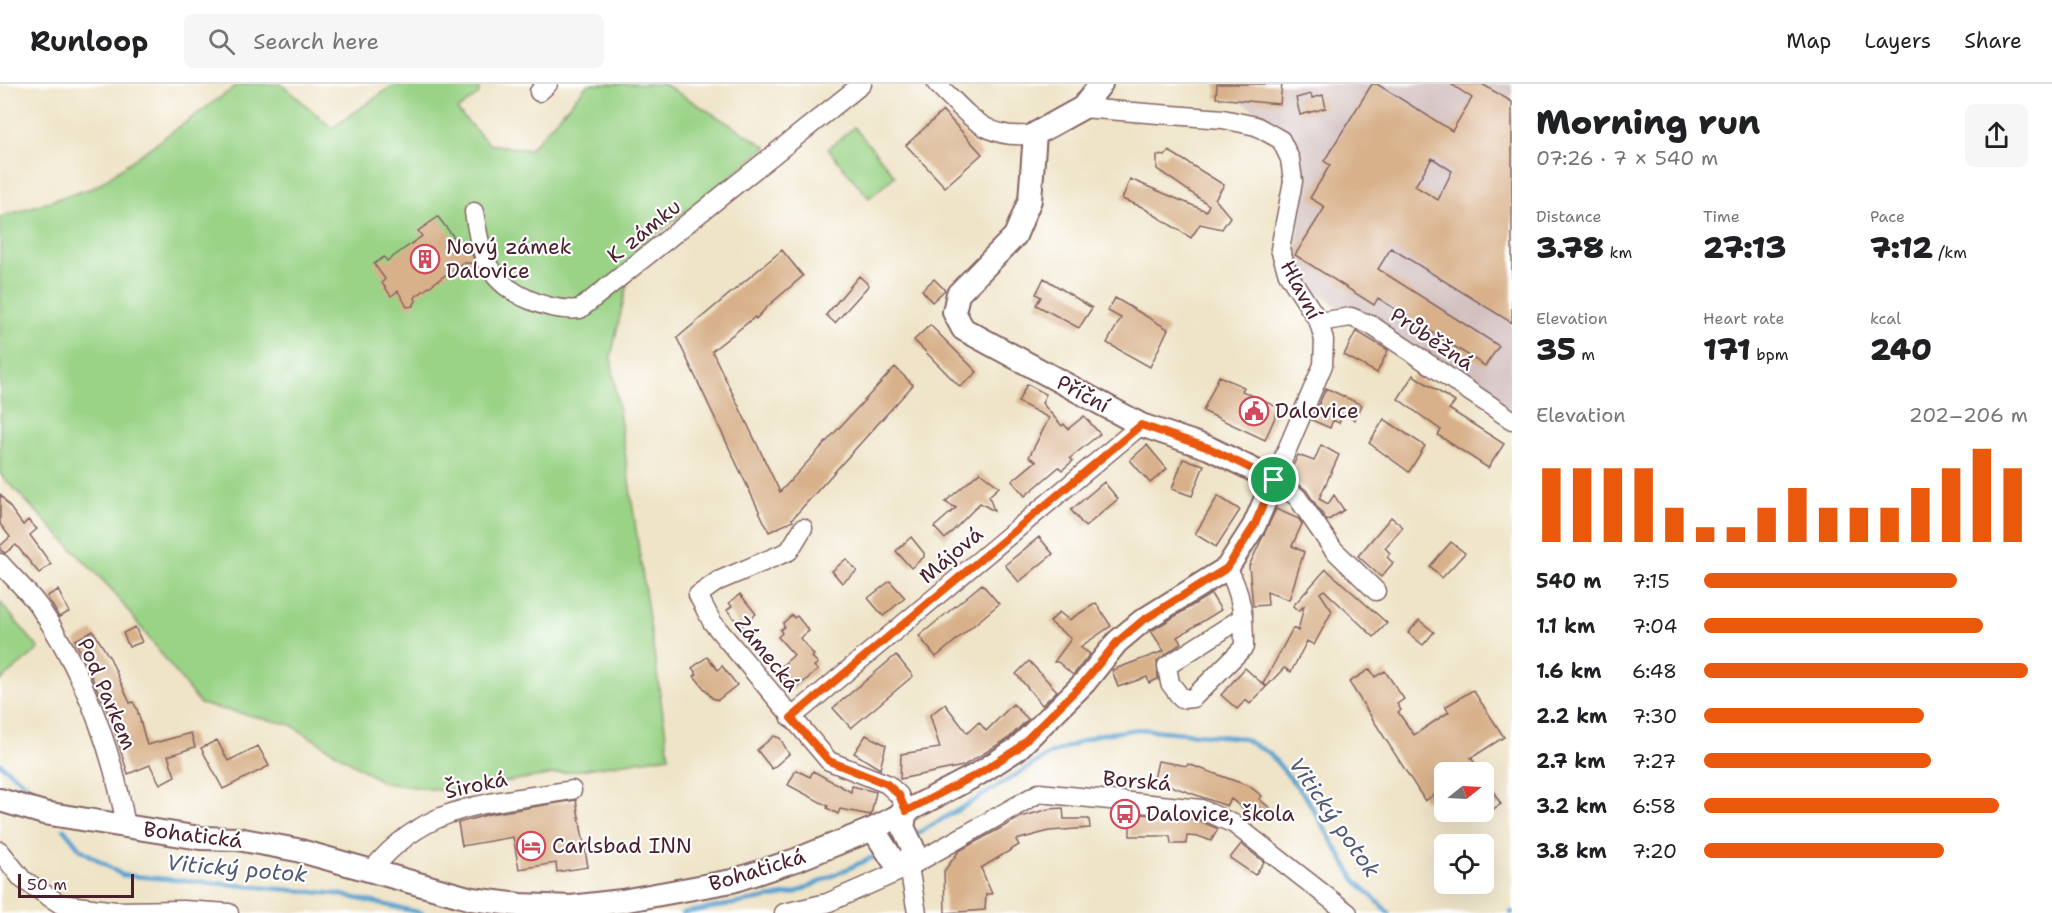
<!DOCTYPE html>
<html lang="en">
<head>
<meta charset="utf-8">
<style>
	:root { --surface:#fff; --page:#f6f6f6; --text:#202124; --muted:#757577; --line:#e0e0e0; --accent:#ea580c }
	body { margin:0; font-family:"Shantell Sans",sans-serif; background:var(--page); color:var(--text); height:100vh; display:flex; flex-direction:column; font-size:22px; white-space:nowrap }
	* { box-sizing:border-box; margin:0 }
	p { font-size:20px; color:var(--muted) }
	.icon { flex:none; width:33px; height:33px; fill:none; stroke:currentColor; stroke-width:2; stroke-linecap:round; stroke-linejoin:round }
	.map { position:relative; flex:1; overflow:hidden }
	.side { display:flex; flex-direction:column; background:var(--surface); width:540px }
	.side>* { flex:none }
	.needle { width:39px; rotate:72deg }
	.fabs { position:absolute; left:1434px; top:678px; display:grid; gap:12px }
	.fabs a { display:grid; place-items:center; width:60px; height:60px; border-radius:9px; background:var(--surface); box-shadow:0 6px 24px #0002; font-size:30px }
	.scale { position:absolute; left:18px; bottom:15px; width:116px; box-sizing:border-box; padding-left:6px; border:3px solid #4a1f2b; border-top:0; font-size:16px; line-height:21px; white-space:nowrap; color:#4a1f2b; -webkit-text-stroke:4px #fff; paint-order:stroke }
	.pin { position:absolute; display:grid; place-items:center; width:51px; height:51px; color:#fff; margin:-26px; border:3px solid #fff; border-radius:50%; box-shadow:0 2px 6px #0007 }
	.round { display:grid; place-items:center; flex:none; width:63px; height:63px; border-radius:9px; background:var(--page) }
	.head { display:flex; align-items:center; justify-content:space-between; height:102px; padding:0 24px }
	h1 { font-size:33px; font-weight:800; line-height:45px }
	.figures { display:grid; grid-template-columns:repeat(3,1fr); gap:9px; height:102px; padding:6px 24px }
	.figures div { display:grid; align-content:center }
	.figures b { font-size:30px; font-weight:800 }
	.figures small { font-size:16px; font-weight:400 }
	.figures p { font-size:16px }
	.chart { height:168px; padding:12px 24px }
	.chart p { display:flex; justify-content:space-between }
	.chart svg { width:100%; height:108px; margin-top:6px; stroke:var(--accent); stroke-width:6 }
	ul { padding:0 24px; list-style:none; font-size:20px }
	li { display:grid; grid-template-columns:96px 72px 1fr; align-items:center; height:45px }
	li i { height:15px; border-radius:8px; background:var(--accent) }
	header { display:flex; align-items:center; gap:36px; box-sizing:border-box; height:84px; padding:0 30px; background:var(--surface); border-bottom:2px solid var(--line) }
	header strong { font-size:28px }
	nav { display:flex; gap:33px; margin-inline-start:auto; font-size:21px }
	.search { width:420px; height:54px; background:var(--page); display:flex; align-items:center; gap:15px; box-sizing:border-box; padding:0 21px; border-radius:9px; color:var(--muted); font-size:22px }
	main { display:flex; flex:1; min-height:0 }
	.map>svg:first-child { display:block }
	.industrial { fill:#d1bfbe }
	.green { fill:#9ad386; stroke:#727958; stroke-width:1.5 }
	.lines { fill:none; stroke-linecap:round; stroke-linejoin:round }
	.stream { stroke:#58a1cf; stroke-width:4.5 }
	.building { fill:#d8b18a; fill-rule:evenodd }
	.minor-casing { stroke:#846462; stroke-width:21 }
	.tertiary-casing { stroke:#846462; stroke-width:26 }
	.minor { stroke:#fff; stroke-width:18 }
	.tertiary { stroke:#fff; stroke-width:22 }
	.route-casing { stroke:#fff; stroke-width:12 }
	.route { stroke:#ea580c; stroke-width:8 }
	.labels { text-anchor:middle; stroke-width:4.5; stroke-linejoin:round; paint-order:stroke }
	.street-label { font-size:21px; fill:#4a1f2b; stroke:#fff }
	.poi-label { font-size:21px; fill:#4a1f2b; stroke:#fff; text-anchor:start }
	.water-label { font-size:22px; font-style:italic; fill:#505a75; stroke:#fff }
</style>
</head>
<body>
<header>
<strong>Runloop</strong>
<div class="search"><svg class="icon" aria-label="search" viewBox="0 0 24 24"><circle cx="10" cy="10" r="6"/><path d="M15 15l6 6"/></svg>Search here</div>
<nav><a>Map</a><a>Layers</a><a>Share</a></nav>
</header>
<main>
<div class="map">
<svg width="1512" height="829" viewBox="0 0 1512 829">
	<rect width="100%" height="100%" fill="#fff"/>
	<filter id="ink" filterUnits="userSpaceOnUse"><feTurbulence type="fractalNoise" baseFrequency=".0167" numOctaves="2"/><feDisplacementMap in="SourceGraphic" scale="12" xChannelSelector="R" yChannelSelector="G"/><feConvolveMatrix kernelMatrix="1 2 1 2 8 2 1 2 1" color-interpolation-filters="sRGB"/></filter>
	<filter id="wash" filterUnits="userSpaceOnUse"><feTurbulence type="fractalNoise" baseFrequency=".008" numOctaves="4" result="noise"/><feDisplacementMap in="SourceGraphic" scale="24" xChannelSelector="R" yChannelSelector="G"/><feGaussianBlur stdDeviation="1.35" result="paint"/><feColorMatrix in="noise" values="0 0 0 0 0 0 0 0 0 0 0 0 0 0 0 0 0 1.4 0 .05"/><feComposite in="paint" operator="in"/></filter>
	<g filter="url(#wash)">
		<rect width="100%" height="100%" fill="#efe4c8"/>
		<path class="industrial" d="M1213,0H1512V328L1318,210L1295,171L1304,112L1292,50Z"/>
		<path class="green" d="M239,0H282L332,44L395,0H478L479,10L457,26L489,60L529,66L588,0H664L767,63L634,168L611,273L669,672L446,707L384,699L291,641L200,620L111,505L0,390V133L95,103Z
			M854,43L895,92L869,114L828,65Z
			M0,518L39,565L0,597Z"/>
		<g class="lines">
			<path class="stream" d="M0,680L41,712
				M64,745L80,765L122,791L337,810L422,829
				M913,752L970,719L1050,670L1097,651L1139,645L1242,654L1269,669L1306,713L1355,796L1389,829
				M683,829L795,809L882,769
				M1511,829L1512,828"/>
		</g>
		<g id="blocks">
			<path class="building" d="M1217,0H1282L1280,20L1216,14Z
				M1372,0H1377L1452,47L1472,14L1451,0H1482L1512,18V239L1391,164L1378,185L1499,262L1485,282L1378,214L1374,221L1295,171L1325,123L1310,114L1330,81L1324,77ZM1432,74L1452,87L1438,116L1415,102Z
				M1311,10L1312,14L1323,11L1326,24L1300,31L1296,14Z
				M943,27L982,70L945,103L906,61Z
				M1169,67L1224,101L1215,115L1230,133L1222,145L1200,140L1191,154L1142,123L1122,115L1130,95L1206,127L1209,121L1157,85V71L1165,72Z
				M438,133L463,165L470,164L475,179H462L415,213L416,217L413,222L407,223L398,207L391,212L382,199L385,195L374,180L384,173L387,177L422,152L418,147Z
				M782,166L803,192L768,222L756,235L755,233L712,267L780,408L895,283L913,301L792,435L793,437L769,448L677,254Z
				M859,192L869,201L835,239L826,231Z
				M1044,194L1092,224L1079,244L1036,221L1041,213L1036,210Z
				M934,195L945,206L932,218L922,206Z
				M1115,214L1168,245L1150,283L1107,259L1121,234L1108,227Z
				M930,241L977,288L960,303L914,256Z
				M1356,247L1388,266L1377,289L1344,271Z
				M1413,291L1455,318L1449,325L1504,360L1488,384L1438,351L1441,346L1398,315Z
				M1219,292L1244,303L1242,307L1279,324L1265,356L1203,327Z
				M1027,300L1046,310L1042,319L1062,342L1064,340L1068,345L1084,332L1100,350L1070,374L1073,377L1062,386L1059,383L1025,412L1012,397L1036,377L1029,373L1049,334L1018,318Z
				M1326,304L1362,321L1355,336L1343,330L1339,339L1333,336L1330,344L1312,336Z
				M1384,335L1425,362L1409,388L1369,359Z
				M1147,361L1167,385L1150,399L1130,376Z
				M1321,361L1339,371L1319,415L1328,420L1334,411L1344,426L1327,437L1306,406L1288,392L1298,371L1314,377Z
				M1183,375L1204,381L1192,412L1172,405Z
				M980,388L999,403L989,412L994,427L980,419L945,455L934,443L956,424L945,418Z
				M1104,398L1118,415L1085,443L1071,426Z
				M0,410L23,441L28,436L37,445L30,451L51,480L39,489L16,461L5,469L0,466V462L10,453L0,440Z
				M1218,412L1240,426L1216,463L1195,450Z
				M1276,425L1299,435L1302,440L1292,462L1304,468L1289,516L1267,508L1268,521L1253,522L1249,482Z
				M1391,433L1403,443L1385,464L1390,469L1387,473L1393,479L1381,493L1358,472Z
				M911,453L924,469V473L911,484L896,467Z
				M1039,453L1053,470L1019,498L1005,481Z
				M1451,458L1465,469L1442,494L1430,482Z
				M846,475L857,487L842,499L832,487Z
				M1326,485L1387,539L1374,553L1324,506L1320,509L1332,527L1314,561L1307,557L1291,588L1284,584L1267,602L1263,600L1293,544L1298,547L1304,522L1298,527L1293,522Z
				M890,497L905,514L883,532L868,514Z
				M982,500L999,520L936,573L919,552Z
				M58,506L69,528L59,533L47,512Z
				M740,510L756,530L741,543L727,526L732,522L729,519Z
				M1211,510L1221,526L1177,553L1181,559L1157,577L1158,595L1149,599L1147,593L1118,603L1112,586L1164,567L1151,547Z
				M1096,519L1111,542L1080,563L1090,570L1073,591L1058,578H1054L1071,555L1050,538L1059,528L1069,536Z
				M792,531L794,534L797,532L809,547L800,554L814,571L812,573L818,579L814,582L818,586L794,606L778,585L794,571L778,553L782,549L780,546L784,543L783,539Z
				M1419,536L1434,548L1423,561L1408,549Z
				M135,543L142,558L129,563L123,549Z
				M93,547L110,574L130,619L133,618L137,625L147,661L191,649L195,663L168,672L175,692L160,700L150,681L128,690L111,636L75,556Z
				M896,571L913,592L851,644L833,624Z
				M707,573L718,586L722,582L737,601L718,616L712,614L694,592L697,590L692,584Z
				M1029,577L1057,607L1042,621L1016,590Z
				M1245,584L1266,603L1250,620L1246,616L1237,625L1221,611Z
				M1370,585L1375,593L1385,587L1404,615L1397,620L1401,626L1398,628L1414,651L1449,628L1445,623L1473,606L1504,653L1471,674L1481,688H1444V704L1425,717L1349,598Z
				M945,620L967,649L979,638L986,647L1013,620L1028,635L1009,654L963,682L900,695L901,670L940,664L930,631Z
				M866,651L886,661L880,685L854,669Z
				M774,652L780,654L789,670L772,685L757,666Z
				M217,656L228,677L258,662L269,682L223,705L201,664Z
				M1158,677L1187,682L1188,680L1249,702L1262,712L1259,715L1271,725L1264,735L1250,730L1231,715L1227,722L1165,700L1164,697L1154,695Z
				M796,686L810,693L813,687L851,708L852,702L876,708L871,731L840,725L838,730L827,724L828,722L788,701Z
				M1484,693L1501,720L1484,731Z
				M576,716L588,783L557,788L556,779L519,785L513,753L462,762L458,739L490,730Z
				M1063,724L1064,735H1089L1090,744L1049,747L1016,756L1019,761L981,784L992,810H986L985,826L945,829L944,787L959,767L1021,733L1049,725Z
				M1142,730L1198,736L1218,745L1211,757L1201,753L1187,752L1186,760H1171L1170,752H1130V731Z
				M1241,760L1264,778L1255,791L1230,774Z"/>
		</g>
	</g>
	<g filter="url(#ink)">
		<use href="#blocks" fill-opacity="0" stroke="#846462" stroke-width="1.5"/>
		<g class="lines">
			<g class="minor-casing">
				<path id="minor" d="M937,0C969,31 986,58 1035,50
					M539,8L548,0
					M1082,24L1223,35L1256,42L1281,56L1290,75L1293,97L1280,165L1288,190L1319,238L1324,256L1323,281L1274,396L1297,413L1333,465L1376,507
					M474,128C477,146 480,165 488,181C504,211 549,228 580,225L862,0
					M1319,238L1351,233L1371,241L1512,336
					M803,444L789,467L718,497L698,511L712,538L829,677L887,700L899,711L906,727
					M0,479C13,494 29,508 40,524C84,590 112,664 126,742
					M1227,484C1242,508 1244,535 1244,563L1193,614L1182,615L1170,599L1167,582L1243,533
					M791,634L1141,341
					M0,767L22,795L60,820L116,827L183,826L229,829
					M909,783L917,829
					M372,786C428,717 491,720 572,706
					M784,829L827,819L909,783L1039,709L1201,725L1234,740L1348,829"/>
			</g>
			<g class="tertiary-casing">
				<path id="tertiary" d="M0,716L44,729L200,754L238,755L297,766L472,815L520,821L571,823L622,817L732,797L796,776L873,745L978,690L1017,665L1085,598L1117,558L1142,537L1227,484L1254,442L1274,396L1209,364L1141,341L963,245L954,228L958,210L1015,152L1030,116L1035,50L1082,24L1101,0
					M873,745L893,776L909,783L913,764L903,743L906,727"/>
			</g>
			<use href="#minor" class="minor"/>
			<use href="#tertiary" class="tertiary"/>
		</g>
	</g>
	<g class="lines" filter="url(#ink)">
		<g class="route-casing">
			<path id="route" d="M1141,341L1209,364L1274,396L1254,442L1227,484L1142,537L1117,558L1084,598L1017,665L978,690L906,727L899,711L887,700L829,677L791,634Z"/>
		</g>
		<use href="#route" class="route"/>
	</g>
	<defs>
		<g id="building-ring" transform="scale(1.5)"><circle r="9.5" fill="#fff" stroke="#d1495b" stroke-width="1.5"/><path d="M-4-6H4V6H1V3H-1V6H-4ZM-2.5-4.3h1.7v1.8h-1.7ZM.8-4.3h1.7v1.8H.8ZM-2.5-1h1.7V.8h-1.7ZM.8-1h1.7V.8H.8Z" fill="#d1495b"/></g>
		<g id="civic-ring" transform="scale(1.5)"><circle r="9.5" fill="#fff" stroke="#d1495b" stroke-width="1.5"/><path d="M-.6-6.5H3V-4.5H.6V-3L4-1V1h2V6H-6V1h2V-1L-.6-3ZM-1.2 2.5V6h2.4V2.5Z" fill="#d1495b"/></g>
		<g id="bus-ring" transform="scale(1.5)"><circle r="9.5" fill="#fff" stroke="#d1495b" stroke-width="1.5"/><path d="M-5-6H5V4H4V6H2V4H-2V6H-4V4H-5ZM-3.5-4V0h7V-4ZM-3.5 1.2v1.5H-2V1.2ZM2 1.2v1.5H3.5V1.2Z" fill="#d1495b"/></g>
		<g id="hotel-ring" transform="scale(1.5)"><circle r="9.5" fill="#fff" stroke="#d1495b" stroke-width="1.5"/><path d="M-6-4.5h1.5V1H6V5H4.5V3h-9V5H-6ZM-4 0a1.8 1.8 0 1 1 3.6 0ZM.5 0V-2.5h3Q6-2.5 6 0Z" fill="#d1495b"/></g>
	</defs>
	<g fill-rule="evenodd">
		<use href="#building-ring" x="425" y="175"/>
		<use href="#civic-ring" x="1254" y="327"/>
		<use href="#bus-ring" x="1125" y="730"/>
		<use href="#hotel-ring" x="531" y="762"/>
	</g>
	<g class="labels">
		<g class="street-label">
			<text transform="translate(644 147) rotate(-39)" y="7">K zámku</text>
			<text transform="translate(1301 206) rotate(62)" y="7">Hlavní</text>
			<text transform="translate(1432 255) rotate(34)" y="7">Průběžná</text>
			<text transform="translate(1083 310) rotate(28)" y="7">Příční</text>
			<text transform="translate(951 471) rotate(-40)" y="7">Májová</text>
			<text transform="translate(767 570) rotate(51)" y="7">Zámecká</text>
			<text transform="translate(107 610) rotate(67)" y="7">Pod Parkem</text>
			<text transform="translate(1137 697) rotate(5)" y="7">Borská</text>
			<text transform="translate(476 701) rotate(-12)" y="7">Široká</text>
			<text transform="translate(193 751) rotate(7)" y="7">Bohatická</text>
			<text transform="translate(757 786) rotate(-17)" y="7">Bohatická</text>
		</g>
		<g class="poi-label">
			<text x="446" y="170">Nový zámek<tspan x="446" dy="24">Dalovice</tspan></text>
			<text x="1275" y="334">Dalovice</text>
			<text x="1146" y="737">Dalovice, škola</text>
			<text x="552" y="769">Carlsbad INN</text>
		</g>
		<g class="water-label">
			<text transform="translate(1335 733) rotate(55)" y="8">Vitický potok</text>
			<text transform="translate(237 784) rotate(5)" y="8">Vitický potok</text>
		</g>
	</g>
</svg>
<div class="fabs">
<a><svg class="needle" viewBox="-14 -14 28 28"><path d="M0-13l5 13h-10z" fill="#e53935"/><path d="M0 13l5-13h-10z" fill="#757577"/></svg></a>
<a><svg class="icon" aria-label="locate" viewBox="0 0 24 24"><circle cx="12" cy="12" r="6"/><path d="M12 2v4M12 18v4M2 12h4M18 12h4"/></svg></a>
</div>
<div class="scale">50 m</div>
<div class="pin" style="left:1274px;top:396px;background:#1e9e55"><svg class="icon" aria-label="arrive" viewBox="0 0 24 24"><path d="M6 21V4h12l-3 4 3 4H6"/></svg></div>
</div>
<section class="side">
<div class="head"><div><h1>Morning run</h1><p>07:26 · 7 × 540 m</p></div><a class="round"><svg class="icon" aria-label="share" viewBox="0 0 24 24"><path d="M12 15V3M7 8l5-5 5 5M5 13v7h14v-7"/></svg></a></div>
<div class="figures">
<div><p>Distance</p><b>3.78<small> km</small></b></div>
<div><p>Time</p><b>27:13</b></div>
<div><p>Pace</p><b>7:12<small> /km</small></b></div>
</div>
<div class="figures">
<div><p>Elevation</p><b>35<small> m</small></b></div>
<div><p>Heart rate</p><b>171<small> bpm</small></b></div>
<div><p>kcal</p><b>240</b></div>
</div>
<div class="chart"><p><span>Elevation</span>202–206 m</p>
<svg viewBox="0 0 160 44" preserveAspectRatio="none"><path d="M5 44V14M15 44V14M25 44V14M35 44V14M45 44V30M55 44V38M65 44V38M75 44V30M85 44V22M95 44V30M105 44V30M115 44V30M125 44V22M135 44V14M145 44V6M155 44V14"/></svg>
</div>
<ul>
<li><b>540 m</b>7:15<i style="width:78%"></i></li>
<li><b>1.1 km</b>7:04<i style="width:86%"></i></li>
<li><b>1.6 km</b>6:48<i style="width:100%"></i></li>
<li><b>2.2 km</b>7:30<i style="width:68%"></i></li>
<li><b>2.7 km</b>7:27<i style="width:70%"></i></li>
<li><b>3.2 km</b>6:58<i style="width:91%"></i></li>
<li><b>3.8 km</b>7:20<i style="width:74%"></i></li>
</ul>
</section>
</main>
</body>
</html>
